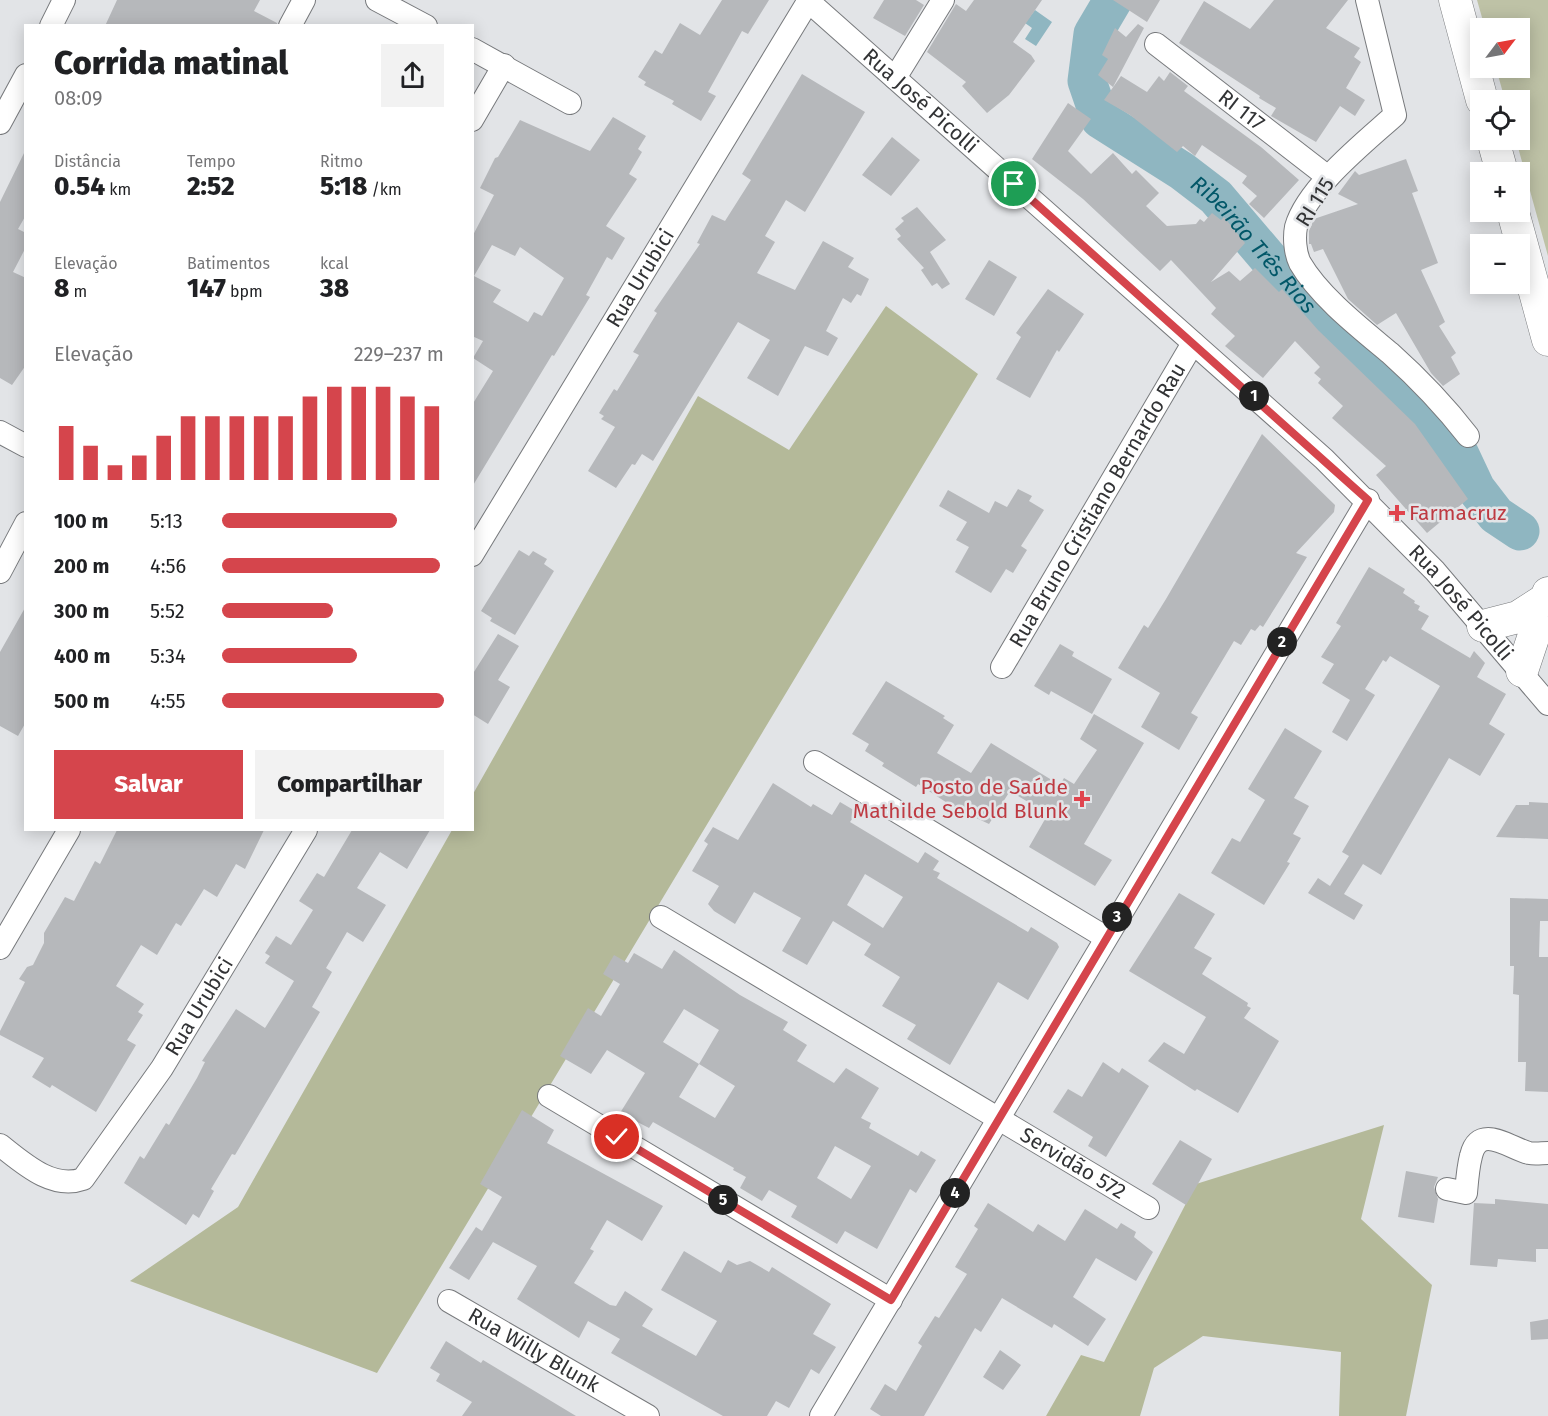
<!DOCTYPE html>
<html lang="pt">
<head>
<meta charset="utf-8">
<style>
	:root { --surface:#fff; --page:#f2f2f2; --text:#202124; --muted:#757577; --accent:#d5454c }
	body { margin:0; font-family:"Fira Sans",sans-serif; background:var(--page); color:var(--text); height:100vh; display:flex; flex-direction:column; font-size:22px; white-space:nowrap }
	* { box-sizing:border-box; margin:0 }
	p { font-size:20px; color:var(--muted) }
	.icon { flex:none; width:33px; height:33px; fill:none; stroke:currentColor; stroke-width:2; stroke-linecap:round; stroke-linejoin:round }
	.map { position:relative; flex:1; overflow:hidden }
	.details { position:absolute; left:24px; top:24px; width:450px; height:807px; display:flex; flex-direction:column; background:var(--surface); border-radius:0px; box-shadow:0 3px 15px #0003 }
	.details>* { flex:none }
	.needle { width:39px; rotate:58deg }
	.tools { position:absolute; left:1470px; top:18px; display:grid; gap:12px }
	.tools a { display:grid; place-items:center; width:60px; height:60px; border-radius:0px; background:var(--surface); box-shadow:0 3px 15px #0003; font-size:30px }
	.pin { position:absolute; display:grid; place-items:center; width:51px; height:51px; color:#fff; margin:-26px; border:3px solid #fff; border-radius:50%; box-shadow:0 2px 6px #0007 }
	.km { position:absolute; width:30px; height:30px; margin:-15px; border-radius:50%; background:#222; color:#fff; font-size:16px; line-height:30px; text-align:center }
	.round { display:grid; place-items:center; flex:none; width:63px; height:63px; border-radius:0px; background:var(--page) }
	.overview { display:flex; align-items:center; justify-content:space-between; height:102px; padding:0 30px }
	h1 { font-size:33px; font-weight:800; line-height:45px }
	.stats { display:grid; grid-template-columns:repeat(3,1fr); gap:9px; height:102px; padding:6px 30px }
	.stats div { display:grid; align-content:center }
	.stats b { font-size:26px; font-weight:800 }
	.stats small { font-size:16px; font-weight:400 }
	.stats p { font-size:16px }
	.chart { height:168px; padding:12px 30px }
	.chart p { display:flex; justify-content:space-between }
	.chart svg { width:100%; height:108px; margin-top:6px; stroke:var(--accent); stroke-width:6 }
	.action { display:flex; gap:12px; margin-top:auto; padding:12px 30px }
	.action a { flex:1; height:69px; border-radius:0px; background:var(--accent); color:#fff; font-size:24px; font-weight:800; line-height:69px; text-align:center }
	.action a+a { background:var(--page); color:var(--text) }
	ul { padding:0 30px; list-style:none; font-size:20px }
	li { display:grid; grid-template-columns:96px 72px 1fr; align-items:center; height:45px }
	li i { height:15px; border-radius:8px; background:var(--accent) }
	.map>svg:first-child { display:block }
	.green { fill:#bec2a6 }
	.forest { fill:#b4b999 }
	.water { fill:#8fb6c1 }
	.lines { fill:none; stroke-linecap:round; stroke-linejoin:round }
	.river { stroke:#8fb6c1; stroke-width:39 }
	.building { fill:#b6b8bb; fill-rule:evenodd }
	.minor-casing { stroke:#787a7d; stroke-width:24 }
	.highway-casing { stroke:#787a7d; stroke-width:33 }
	.minor { stroke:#fff; stroke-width:22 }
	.highway { stroke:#fff; stroke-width:32 }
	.route-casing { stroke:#fff; stroke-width:12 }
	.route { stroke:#d5454c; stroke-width:8 }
	.health-dot { fill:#e0444e; stroke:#e2e4e7; stroke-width:2 }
	.labels { text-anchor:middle; stroke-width:5; stroke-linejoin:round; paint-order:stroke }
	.street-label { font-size:21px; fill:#323335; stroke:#e2e4e7 }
	.health-label { font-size:21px; fill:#be3a42; stroke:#e2e4e7; text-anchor:start }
	.water-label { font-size:22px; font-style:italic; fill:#025768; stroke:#e2e4e7 }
</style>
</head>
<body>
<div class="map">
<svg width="1548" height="1416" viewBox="0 0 1548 1416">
	<rect width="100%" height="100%" fill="#e2e4e7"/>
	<path class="green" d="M1477,0H1548V256L1516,140H1520V100H1505L1496,68H1520V28H1485Z"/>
	<path class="forest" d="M886,306L978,374L377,1373L130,1281L238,1207L452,830H472L473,794L698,396L789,450Z
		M1384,1125L1361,1219L1432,1285L1406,1416H1339L1341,1352L1203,1336L1154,1368L1140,1416H1046L1081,1355L1104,1362L1196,1184Z"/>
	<path class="water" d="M1035,10L1052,22L1036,46L1025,39L1032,28L1025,23Z"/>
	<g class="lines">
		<path class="river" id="s1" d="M1113,0L1093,34L1087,81L1100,119L1182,171L1216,197L1314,312L1341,326L1365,365L1428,412L1460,455L1476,489L1496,515L1520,531"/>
	</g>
	<path class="building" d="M117,0H260L254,11L277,23V26H105Z
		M722,0H769L748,34L742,31L708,92L716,96L701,121L672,104L674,101L644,85L646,82L638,77L655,50L662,54L680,23L700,35Z
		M884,0H916L924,5L905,36L873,18Z
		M974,0H1042L1013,42L1031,55L1035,61L1009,95L987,113L962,86L966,82L927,52L956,4L966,11Z
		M1113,0H1160L1147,22Z
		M1274,0H1348L1326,28L1360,48L1354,57L1361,62L1346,88L1365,100L1355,116L1340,106L1316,142L1271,116L1276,108L1259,98L1260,96L1179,43L1204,1L1250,29Z
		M1138,24L1144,28L1113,87L1098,75L1108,59L1102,55L1115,28L1126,37Z
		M1170,72L1188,86L1184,91L1261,147L1299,180L1264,218L1249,204L1257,196L1242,183L1247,176L1202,145L1195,156L1183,146L1177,152L1130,115L1104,100L1121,76L1147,92L1159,76L1164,81Z
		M802,74L865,112L805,212L786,200L765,236L775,242L757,273L795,290L823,241L854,258L848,267L869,279L861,296L857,294L851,303L843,298L826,331L838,338L828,356L805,346L778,396L747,378L770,340L738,322L653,461L642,454L635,465L632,464L616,488L588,471L615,427L601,419L604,416L599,413L614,389L617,391L639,355L633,352L657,313L654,311L700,244L697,243L712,215L725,221L751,180L742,174Z
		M1068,103L1091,119L1068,151L1091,174L1113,153L1132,174L1136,170L1159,193L1146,206L1167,226L1196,224L1200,219L1204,222L1212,213L1221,220L1224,217L1245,243L1211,282L1229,271L1240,281L1255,268L1279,292L1282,289L1318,330L1415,424L1468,499L1427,533L1376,475L1386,466L1332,418L1343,406L1318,383L1321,379L1314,373L1320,367L1295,341L1263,378L1225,346L1235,336L1211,314L1216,308L1171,260L1160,271L1083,199L1032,159Z
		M613,117L646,136L638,149L642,152L629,174L637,179L606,226L625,238L612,260L607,257L586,295L590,297L554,356L552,355L472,487V405L493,371L473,358L483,341L472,336V237L494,195L480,188L495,158L498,157L520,120L590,151ZM492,245L515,256L520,247L564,278L542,316L534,312L528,322L493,302L501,290L474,276Z
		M892,137L920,160L891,196L862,175Z
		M26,149V215L18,229L26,233V247L13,272L26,278V365L12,385L0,378V202Z
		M1406,159L1418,191L1412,193L1438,263L1421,270L1445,322L1439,326L1456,353L1451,357L1460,374L1443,386L1431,373L1396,313L1377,325L1348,299L1323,249L1314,252L1311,244H1309V231L1314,219L1358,204L1338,194L1355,171L1359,175Z
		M917,207L946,240L930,252L950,284L942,289L937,283L932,286L921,270L924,268L897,239L901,236L895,229L904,221L901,218Z
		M989,260L1017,277L994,316L965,299Z
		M1048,289L1084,314L1059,352L1057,350L1030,398L996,379L1021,337L1016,333Z
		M1262,434L1335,505L1334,512L1296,553L1307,557L1263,627L1260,625L1255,631L1251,629L1241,645L1234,641L1191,713L1198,717L1179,750L1141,727L1160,693L1118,668L1144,625L1148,628L1166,599Z
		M1018,489L1032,496L1029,501L1044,510L1021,546L1027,550L1013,573L1006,569L991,593L955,572L969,547L956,540L967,522L939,506L948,490L989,513L995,501L1007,507Z
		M519,550L529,556L533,551L547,559L544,564L554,571L515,635L490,621L492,618L481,611Z
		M1369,567L1405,589L1403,593L1415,601L1414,603L1420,606L1418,610L1429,616L1421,629L1470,658L1474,651L1485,663L1477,677L1506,694L1489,724L1505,734L1480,776L1449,758L1381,875L1363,864L1344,894L1363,905L1354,920L1308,893L1318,878L1330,886L1349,856L1342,852L1440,686L1390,656L1386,662L1383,660L1365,689L1375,695L1347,741L1332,732L1350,700L1322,683L1334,664L1321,657L1341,626L1336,623Z
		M26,606V722L18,736L0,726V652Z
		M498,634L519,646L498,680L510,687L488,724L472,714V675Z
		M1060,644L1074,652L1072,656L1112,679L1092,714L1051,691L1049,695L1034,686Z
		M886,681L945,716L943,718L954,725L937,753L971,773L991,743L1060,785L1064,778L1074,784L1097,750L1080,739L1094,714L1144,743L1084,844L1112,860L1095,886L1029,847L1048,814L1010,791L989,824L955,808L918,784L916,787L882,766L884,763L865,751L869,744L852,734Z
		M1285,728L1322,751L1294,798L1309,806L1293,834L1301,838L1287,862L1290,863L1264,905L1211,873L1232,838L1240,842L1265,800L1248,789Z
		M773,783L811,807L813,804L832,815L840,802L857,812L850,822L918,863L925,852L939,861L933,870L940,873L937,878L1028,932L1031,927L1057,943L1059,947L1028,1000L998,982L950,1065L907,1039L916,1025L882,1006L900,977L864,955L871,944L833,921L807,965L782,951L801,918L754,892L735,924L714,911L708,904L719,886L692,871L708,844L704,841L713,827L738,840ZM865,874L903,897L883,928L847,905Z
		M1529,802L1548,803V839L1496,837L1516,805H1529Z
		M117,830H264L245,869L236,864L217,897L204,889L181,926L176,923L157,955L141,945L116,986L144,1004L138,1012L143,1015L127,1040L136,1045L96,1112L52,1085L50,1088L32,1077L44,1058L0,1035V1031L25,982L19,979L27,967L33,965L44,943V933L65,897L74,901L95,861L100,864Z
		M352,830H430L407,869L380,852L357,888L386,905L363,942L347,932L326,968L332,972L312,1007L320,1012L235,1155L232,1154L211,1189L214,1191L199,1218L193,1214L186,1225L124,1183L140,1156L144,1159L166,1123L169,1125L197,1078L205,1062L202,1061L236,1009L265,1028L282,1001L294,981L265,963L270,956L265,953L276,936L291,945L313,910L299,901L317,873L324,877Z
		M1179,893L1215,914L1194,948L1212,958L1202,974L1248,1003L1247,1006L1251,1008L1244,1018L1279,1041L1238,1113L1197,1089L1195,1091L1148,1061L1164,1042L1184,1054L1206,1017L1129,971Z
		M1510,898L1548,899V921H1540L1539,957H1548V1092L1525,1091L1526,1062H1518L1519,995L1513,994L1514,966H1510Z
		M674,950L740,995L788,1022L783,1030L807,1045L797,1061L834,1083L846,1068L879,1088L861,1118L871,1123L869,1128L918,1156L921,1151L936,1160L916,1193L910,1189L877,1249L845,1231L837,1244L791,1217L797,1206L769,1190L762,1201L740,1188L746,1177L733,1170L734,1168L653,1122L649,1128L620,1113L645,1073L607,1050L591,1074L560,1056L588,1008L601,1016L620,984L603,974L614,955L628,963L634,953L662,969ZM684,1009L719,1030L699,1064L663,1042ZM699,1064L735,1086L715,1118L679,1097ZM835,1146L871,1166L851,1199L817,1178Z
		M1103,1062L1119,1073L1122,1068L1149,1086L1106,1157L1088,1146L1093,1137L1053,1112L1068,1089L1082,1097Z
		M522,1110L554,1130L547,1143L663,1206L642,1241L607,1220L590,1249L594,1251L574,1283L610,1305L616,1306L625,1291L653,1309L642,1326L696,1356L717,1321L661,1290L684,1251L721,1273L728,1260L737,1265L750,1261L769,1272L772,1267L831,1304L813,1334L836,1347L819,1374L811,1369L789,1408L776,1401L767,1416H723L611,1353L620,1339L588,1321L579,1338L517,1299L537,1266L493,1242L469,1280L449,1268L476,1227L482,1231L502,1197L480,1184Z
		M1180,1140L1212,1159L1186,1205L1152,1184Z
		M1406,1171L1438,1177L1434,1187L1438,1199L1434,1223L1398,1217Z
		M1495,1199L1548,1204V1249H1536V1262L1498,1259L1497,1267L1470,1265L1474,1203L1495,1204Z
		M988,1203L1033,1232L1038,1224L1065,1241L1085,1209L1117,1229L1121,1223L1136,1232L1134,1237L1153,1252L1136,1281L1096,1258L1073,1297L1106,1319L1088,1346L1054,1324L1052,1328L1002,1298L981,1332L975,1328L924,1416H881L870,1409L885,1384L896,1391L922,1346L918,1343L935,1316L939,1318L967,1274L955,1267L978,1229L974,1226Z
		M1548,1319V1339L1531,1340L1530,1322Z
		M446,1341L481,1363L483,1360L576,1416H462L472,1402L436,1381L440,1374L430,1368Z
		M1000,1350L1021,1365L1003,1390L983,1377Z"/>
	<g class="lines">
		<g class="minor-casing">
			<g id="minor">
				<path d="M377,0L426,26"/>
				<path id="s2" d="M807,0L1324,459L1435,571L1548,704"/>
				<path d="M1367,0L1395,115C1365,142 1307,188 1296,227C1294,237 1295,253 1300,263C1319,296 1360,328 1390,353C1419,379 1444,405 1468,436"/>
				<path d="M51,26L64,0"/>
				<path d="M290,26L304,0"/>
				<path id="s3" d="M1156,44L1328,177"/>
				<path d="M472,49L570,103"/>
				<path d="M895,78L943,0"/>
				<path d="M472,120L504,65"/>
				<path d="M0,123L26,75"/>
				<path d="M0,432L26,446"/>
				<path id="s4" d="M472,555L809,0"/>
				<path d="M0,572L26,523"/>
				<path id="s5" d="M1002,667L1193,343"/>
				<path d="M815,762L1105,937"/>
				<path id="s6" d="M661,917L1148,1208"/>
				<path d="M0,948L69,830"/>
				<path d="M549,1096L891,1300"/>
				<path id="s7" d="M0,1145C23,1163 52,1190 83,1179L162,1068L306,830"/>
				<path d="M1447,1189L1466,1193C1467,1181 1468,1167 1471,1156C1479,1122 1511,1149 1529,1153C1535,1154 1542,1153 1548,1153"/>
				<path id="s8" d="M449,1301L648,1416"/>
				<path d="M821,1416L1368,500"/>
			</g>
		</g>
		<g class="highway-casing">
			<path id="highway" d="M1455,0L1482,100
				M1493,140L1502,172
				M1513,212L1548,340
				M1483,626L1518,617L1546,599
				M1522,671L1548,593"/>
		</g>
		<use href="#minor" class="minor"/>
		<use href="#highway" class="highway"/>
	</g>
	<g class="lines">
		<g class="route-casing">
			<path id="route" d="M617,1137L891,1300L1368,500L1014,184"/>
		</g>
		<use href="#route" class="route"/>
	</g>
	<g class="health-dot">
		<path d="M1394 504h6v6h6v6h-6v6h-6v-6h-6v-6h6z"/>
		<path d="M1079 790h6v6h6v6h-6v6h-6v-6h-6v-6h6z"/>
	</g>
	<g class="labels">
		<g class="street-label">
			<text dy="7" stroke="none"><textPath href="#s2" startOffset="152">Rua José Picolli</textPath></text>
			<text dy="7" stroke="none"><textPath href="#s3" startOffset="108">RI 117</textPath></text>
			<text transform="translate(1315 202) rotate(-58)" y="7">RI 115</text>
			<text dy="7" stroke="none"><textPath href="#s4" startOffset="324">Rua Urubici</textPath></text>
			<text dy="7" stroke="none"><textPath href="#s5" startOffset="188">Rua Bruno Cristiano Bernardo Rau</textPath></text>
			<text dy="7" stroke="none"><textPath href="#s2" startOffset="890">Rua José Picolli</textPath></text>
			<text dy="7" stroke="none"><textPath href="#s7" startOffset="302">Rua Urubici</textPath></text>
			<text dy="7" stroke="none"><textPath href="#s6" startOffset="480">Servidão 572</textPath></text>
			<text dy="7" stroke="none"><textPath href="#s8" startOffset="98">Rua Willy Blunk</textPath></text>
		</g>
		<g class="health-label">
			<text x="1409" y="520">Farmacruz</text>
			<text x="1068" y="794" text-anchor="end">Posto de Saúde<tspan x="1068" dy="24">Mathilde Sebold Blunk</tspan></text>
		</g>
		<g class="water-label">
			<text dy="8" stroke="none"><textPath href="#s1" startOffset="327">Ribeirão Três Rios</textPath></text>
		</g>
	</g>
</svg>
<div class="tools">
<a><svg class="needle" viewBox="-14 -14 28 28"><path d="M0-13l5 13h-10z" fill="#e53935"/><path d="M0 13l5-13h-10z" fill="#757577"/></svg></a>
<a><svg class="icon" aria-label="locate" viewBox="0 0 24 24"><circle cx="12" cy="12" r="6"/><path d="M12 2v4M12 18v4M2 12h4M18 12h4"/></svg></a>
<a>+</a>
<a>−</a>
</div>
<div class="pin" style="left:1014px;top:184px;background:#1e9e55"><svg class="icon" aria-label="arrive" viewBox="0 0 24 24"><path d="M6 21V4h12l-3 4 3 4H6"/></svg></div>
<div class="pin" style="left:617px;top:1137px;background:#d93025"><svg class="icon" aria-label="check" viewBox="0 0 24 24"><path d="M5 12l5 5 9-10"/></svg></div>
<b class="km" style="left:1254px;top:396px">1</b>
<b class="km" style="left:1282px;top:642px">2</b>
<b class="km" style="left:1117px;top:917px">3</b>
<b class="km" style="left:955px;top:1193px">4</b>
<b class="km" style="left:723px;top:1200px">5</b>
<section class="details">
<div class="overview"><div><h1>Corrida matinal</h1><p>08:09</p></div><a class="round"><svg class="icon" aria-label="share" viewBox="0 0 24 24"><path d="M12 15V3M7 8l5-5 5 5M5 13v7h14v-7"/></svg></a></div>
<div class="stats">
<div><p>Distância</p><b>0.54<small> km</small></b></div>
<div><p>Tempo</p><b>2:52</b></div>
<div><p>Ritmo</p><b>5:18<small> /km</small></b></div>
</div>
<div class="stats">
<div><p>Elevação</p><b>8<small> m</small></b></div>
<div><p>Batimentos</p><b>147<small> bpm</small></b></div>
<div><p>kcal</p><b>38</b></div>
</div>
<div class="chart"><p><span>Elevação</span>229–237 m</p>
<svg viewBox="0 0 160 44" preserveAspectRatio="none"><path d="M5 44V22M15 44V30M25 44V38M35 44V34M45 44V26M55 44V18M65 44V18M75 44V18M85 44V18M95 44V18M105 44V10M115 44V6M125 44V6M135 44V6M145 44V10M155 44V14"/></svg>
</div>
<ul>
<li><b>100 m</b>5:13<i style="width:79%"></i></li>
<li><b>200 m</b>4:56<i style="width:98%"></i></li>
<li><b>300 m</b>5:52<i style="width:50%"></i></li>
<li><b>400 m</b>5:34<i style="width:61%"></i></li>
<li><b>500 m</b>4:55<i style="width:100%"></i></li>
</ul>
<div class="action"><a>Salvar</a><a>Compartilhar</a></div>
</section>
</div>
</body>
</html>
